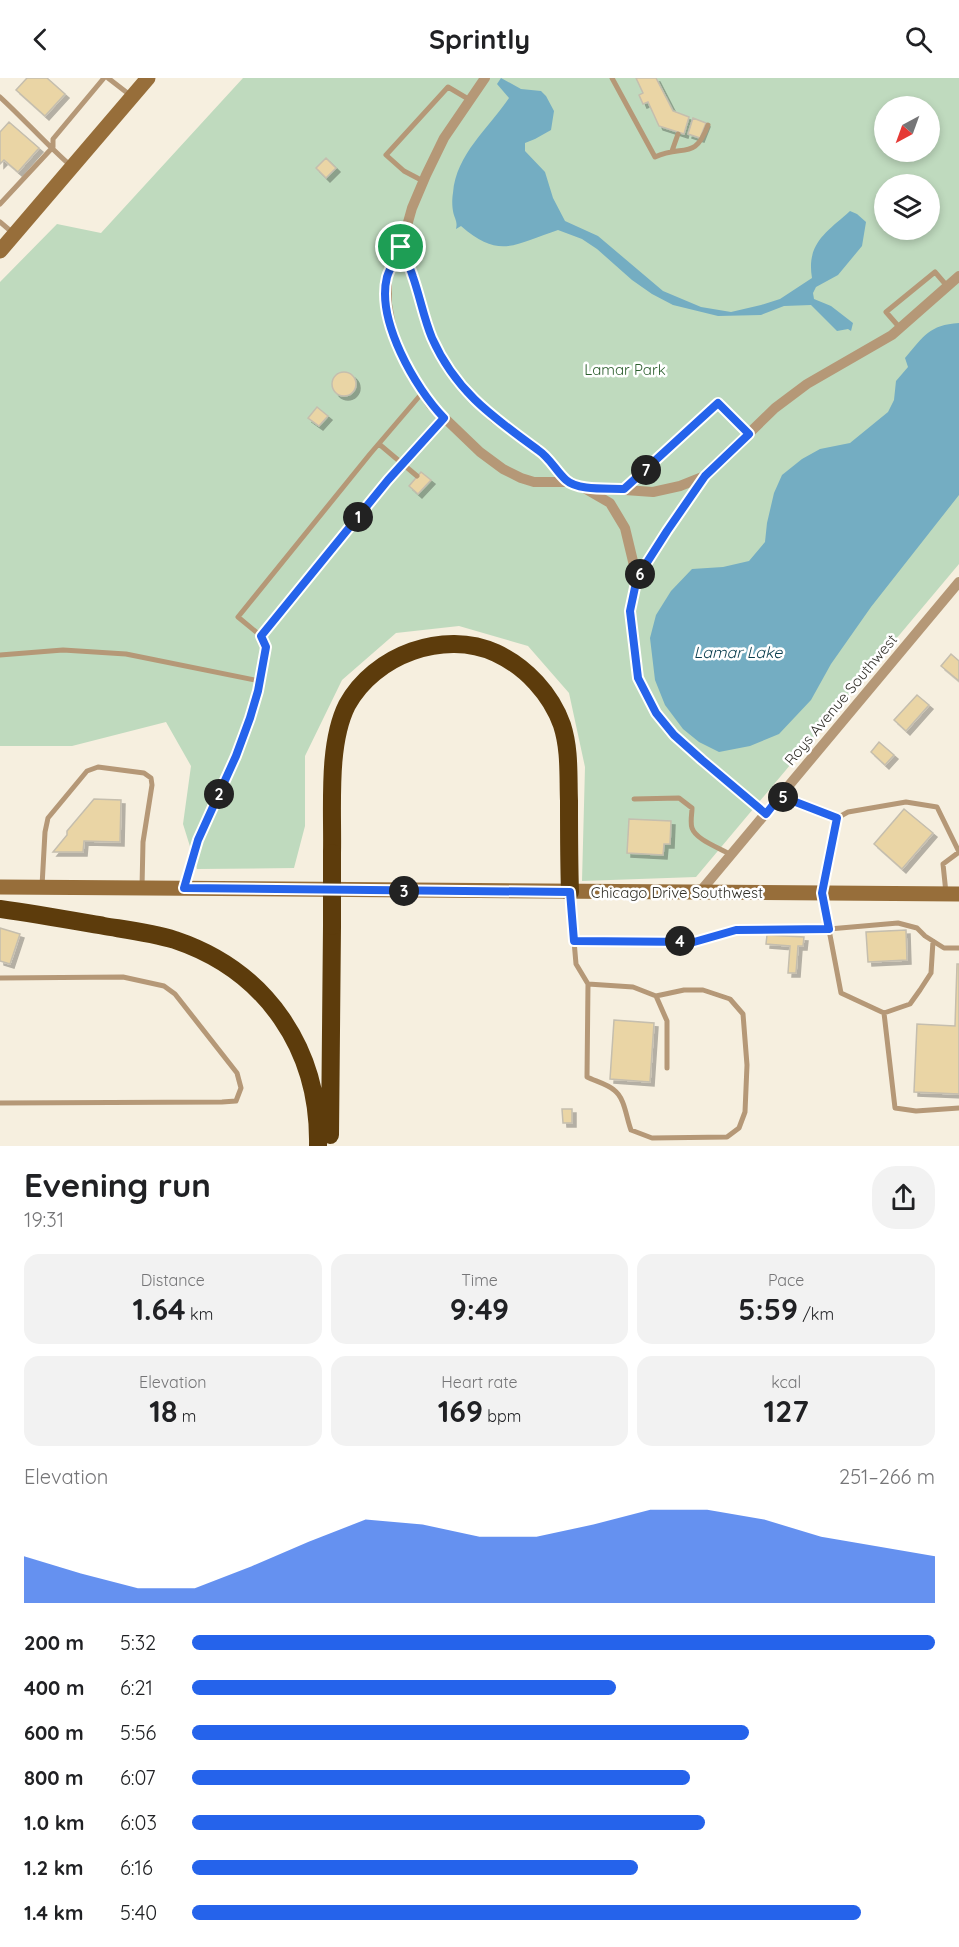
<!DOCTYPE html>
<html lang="en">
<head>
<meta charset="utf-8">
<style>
	:root { --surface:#fff; --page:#f2f2f2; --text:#202124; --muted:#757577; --accent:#2563eb }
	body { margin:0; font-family:Quicksand,sans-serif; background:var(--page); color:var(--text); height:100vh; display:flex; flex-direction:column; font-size:22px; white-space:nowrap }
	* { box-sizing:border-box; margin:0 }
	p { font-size:20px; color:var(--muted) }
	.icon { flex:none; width:33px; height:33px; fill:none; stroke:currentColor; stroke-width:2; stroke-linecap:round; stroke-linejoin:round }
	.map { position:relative; height:1068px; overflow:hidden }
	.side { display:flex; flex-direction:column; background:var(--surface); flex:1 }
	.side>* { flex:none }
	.needle { width:39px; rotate:221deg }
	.buttons { position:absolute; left:874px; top:18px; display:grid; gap:12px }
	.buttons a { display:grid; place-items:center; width:66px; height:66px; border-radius:50%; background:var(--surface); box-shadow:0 3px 9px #0003; font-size:30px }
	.pin { position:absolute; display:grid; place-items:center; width:51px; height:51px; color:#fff; margin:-26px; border:3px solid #fff; border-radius:50%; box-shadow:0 2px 6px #0007 }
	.km { position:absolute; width:30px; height:30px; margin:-15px; border-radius:50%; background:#222; color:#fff; font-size:16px; line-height:30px; text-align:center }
	.round { display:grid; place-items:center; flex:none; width:63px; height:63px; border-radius:24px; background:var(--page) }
	.headline { display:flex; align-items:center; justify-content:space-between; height:102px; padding:0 24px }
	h1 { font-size:33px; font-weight:700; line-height:45px }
	.metrics { display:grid; grid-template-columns:repeat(3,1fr); gap:9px; height:102px; padding:6px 24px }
	.metrics div { display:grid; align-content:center; border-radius:15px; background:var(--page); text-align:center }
	.metrics b { font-size:30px; font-weight:700 }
	.metrics small { font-size:16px; font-weight:400 }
	.metrics p { font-size:16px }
	.chart { height:168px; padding:12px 24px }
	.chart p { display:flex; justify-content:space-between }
	.chart svg { width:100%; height:108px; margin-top:6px; fill:var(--accent); opacity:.7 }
	ul { padding:0 24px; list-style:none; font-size:20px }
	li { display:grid; grid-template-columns:96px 72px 1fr; align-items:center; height:45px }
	li i { height:15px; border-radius:8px; background:var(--accent) }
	header { display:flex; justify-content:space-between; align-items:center; height:78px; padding:0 24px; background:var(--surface); font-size:27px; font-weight:700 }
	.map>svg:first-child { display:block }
	.green { fill:#bfdabe; fill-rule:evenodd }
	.water { fill:#74adc2 }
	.building { fill:#ead5a5; stroke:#c5beae; stroke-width:1.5; filter:url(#shadow) }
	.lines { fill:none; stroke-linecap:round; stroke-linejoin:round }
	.service { stroke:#b59877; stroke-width:5 }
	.minor { stroke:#b59877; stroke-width:10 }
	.secondary { stroke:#976e3a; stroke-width:15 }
	.motorway { stroke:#5d3c0c; stroke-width:18 }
	.motorway-bridge { stroke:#5d3c0c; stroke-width:18 }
	.route-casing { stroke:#fff; stroke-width:12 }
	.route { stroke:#2563eb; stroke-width:8 }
	.labels { text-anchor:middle; stroke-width:5; stroke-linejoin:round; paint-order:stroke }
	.park-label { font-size:15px; fill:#2b5e2d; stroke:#fff }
	.street-label { font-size:15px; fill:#33312a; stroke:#fff }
	.water-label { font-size:16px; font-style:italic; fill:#0a3e4e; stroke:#fff }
</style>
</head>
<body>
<header><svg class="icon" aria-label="back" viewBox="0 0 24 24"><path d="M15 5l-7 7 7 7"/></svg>Sprintly<svg class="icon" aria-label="search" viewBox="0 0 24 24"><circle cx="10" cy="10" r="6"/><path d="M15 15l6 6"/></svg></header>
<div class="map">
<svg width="959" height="1068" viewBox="0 0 959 1068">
	<defs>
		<filter id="shadow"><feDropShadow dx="4" dy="4" stdDeviation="0" flood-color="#0004"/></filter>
	</defs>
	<rect width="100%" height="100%" fill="#f6efdf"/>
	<path class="green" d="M243,0H959V486L696,799L582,803L585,689L569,615L528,568L459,548L396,555L342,602L305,678V748L294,790L197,791L183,746L191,688L166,644L72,668H0V204L57,146L101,155ZM885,28H930V74H885ZM885,106H930V152H885Z"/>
	<path class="water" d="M501,0L521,11L541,13L546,18L554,33L551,52L535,61L525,65V73L545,94L553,120L565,143L598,158L663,213L701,229L731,234L761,227L780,221L812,200C806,165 827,154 850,133L857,136L866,144L862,168L838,197L816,209L813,215L814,221L831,228L853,245L851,253L848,251L837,253L811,227L784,228L761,237L718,238L673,227L652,216L632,202L597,171L582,161L558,152C515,166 500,182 461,148L456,151C458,143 454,140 453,133C452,128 452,120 453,115C456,76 489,50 509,20L497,6Z
		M959,245V417L871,529L831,586L811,622L779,656L750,668L719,674L699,664L683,651L665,627L655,602L650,560L656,537L671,513L692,491L723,489L749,483L765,464L767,445L774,415L782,397L802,381L820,371L850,365L888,334L894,322L896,303L908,289L905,280C924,258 929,247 959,245Z"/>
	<path class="building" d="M27,0H47L65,16L45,38L16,12Z
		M636,0H656L673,33L689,39L684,56L659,48L648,24L643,26L639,17L643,15Z
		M693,40L706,45L700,60L688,56Z
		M9,44L39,70L18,94L4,82L0,86V54Z
		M326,80L336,90L326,100L316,90Z
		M332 306a12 12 0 1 1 24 0a12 12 0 1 1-24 0Z
		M317,329L328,338L319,348L308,340Z
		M421,394L431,402L418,416L409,408Z
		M951,576L959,583V603L941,588Z
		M917,617L929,627L906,653L894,642Z
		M879,664L894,677L885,687L871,674Z
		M94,721L121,722L120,764L84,763L83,774H53L67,757V753Z
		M904,731L933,755L902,791L874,766Z
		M629,741L671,743L670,766H664L663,777L627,775Z
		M0,850L20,856L10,886L0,883Z
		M906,852L907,882L868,884L866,854Z
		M767,857L804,859L803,868H798L796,895H788L790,868L766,866Z
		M957,886H959V1016L914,1014L917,946L955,948Z
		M614,942L654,945L650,1004L610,1001Z
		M562,1031H572V1045H563Z"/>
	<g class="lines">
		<path class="service" d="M108,0L130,17
			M612,0L655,79C683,66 695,83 708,47
			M0,19C24,41 46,66 71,88
			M672,73L678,56
			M423,103L404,93L386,77L448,9L470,22
			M0,126L53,69V61L104,0
			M0,144L13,155
			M900,250L886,234L935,194L947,208
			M423,314L370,376L238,539L261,558L388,403L444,340
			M379,366L417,398
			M624,411L718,325L749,356
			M0,577L63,572L126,576L260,603
			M781,718L837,740L848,734L906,724L937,729L959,774
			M634,721L679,720L692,730C692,736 690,744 692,750C696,762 720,770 731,777
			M837,740L822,815L841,915L884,935L895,1030L916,1033L959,1030
			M42,808L45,754L48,740L87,693L98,689L144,695L151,700L152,707L143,764L142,809
			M184,809L198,762L236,678L250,640L258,613L266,569L261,558
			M946,815L943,786L959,774
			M570,816L576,886L588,906L633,909L656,918L667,943V990
			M574,863L694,864L736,852L829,851L898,845L917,850L925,858L944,870H959
			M0,900L123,899L164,908L175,916L237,995L241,1010L236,1023L222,1024L0,1025
			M588,906L587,999C595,1003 607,1006 614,1012C625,1020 626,1039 631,1052L652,1060L727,1059L739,1050L745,1034L747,987L743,936L730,921L703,912H684L656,918
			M884,935L910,926L920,912L931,895L933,863"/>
		<path class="minor" d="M485,0L444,60L426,97L412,130L401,169L387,198V226L392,254L398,268L412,298L431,327L480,374L503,391L521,400L534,404H567L583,409L653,414L680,408L705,398L775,330L807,306L892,257L959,198
			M401,169L412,197L432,260L444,284L457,303L476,323L495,341L542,374L567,404
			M705,398L667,453L637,500L630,533L638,600L656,635L674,657L766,736
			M584,410L610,425L625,450L637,500
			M699,815L959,504"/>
		<path class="secondary" d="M0,173L148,0
			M0,809L959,816"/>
		<path class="motorway" d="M332,775C333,731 327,667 347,627C374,577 444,551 496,575C526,589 551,616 562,647C570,672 568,697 569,723C569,754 569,784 570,814
			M0,831C35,836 69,842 104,848C128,852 152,855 175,862C267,893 320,972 318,1068
			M330,1057L332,848"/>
		<path class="motorway-bridge" d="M332,848V775"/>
	</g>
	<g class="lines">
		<g class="route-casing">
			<path id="route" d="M401,169C405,179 410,189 413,199C420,219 424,241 432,260C456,314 493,339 538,372C550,380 556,393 566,402C578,413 608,410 624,411L718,325L749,356L705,398L667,453L637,500L630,533L638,600L656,635L674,657L702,682L766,736L780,718L837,740L822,815L829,851L736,852L694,864L574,863L570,814L184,810L198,762L236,678L250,640L258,613L266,569L261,558L388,402L444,340C415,310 376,242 387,199C390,189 397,179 401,169Z"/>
		</g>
		<use href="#route" class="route"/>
	</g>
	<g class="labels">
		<g class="park-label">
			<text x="625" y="297">Lamar Park</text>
		</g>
		<g class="street-label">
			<text transform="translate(841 622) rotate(-50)" y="5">Roys Avenue Southwest</text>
			<text x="677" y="820">Chicago Drive Southwest</text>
		</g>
		<g class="water-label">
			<text x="738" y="580">Lamar Lake</text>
		</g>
	</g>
</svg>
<div class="buttons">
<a><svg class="needle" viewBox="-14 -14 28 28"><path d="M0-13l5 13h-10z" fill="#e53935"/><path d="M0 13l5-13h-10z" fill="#757577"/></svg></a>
<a><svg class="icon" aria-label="layers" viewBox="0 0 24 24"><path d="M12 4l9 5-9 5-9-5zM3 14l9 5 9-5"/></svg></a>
</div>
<div class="pin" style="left:401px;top:169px;background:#1e9e55"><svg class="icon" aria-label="arrive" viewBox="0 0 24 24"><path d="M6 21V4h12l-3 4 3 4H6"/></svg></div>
<b class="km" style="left:358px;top:439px">1</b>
<b class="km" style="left:219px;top:716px">2</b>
<b class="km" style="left:404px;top:813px">3</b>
<b class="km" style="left:680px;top:863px">4</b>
<b class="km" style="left:783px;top:719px">5</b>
<b class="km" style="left:640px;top:496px">6</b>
<b class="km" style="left:646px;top:392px">7</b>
</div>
<section class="side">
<div class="headline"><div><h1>Evening run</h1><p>19:31</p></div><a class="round"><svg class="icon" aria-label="share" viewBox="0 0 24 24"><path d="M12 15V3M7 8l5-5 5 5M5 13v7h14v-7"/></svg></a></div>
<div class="metrics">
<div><p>Distance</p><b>1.64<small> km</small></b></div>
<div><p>Time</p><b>9:49</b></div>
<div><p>Pace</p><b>5:59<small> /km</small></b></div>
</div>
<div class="metrics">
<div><p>Elevation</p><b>18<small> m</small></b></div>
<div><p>Heart rate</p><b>169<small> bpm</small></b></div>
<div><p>kcal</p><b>127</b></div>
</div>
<div class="chart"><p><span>Elevation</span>251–266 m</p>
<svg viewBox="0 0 160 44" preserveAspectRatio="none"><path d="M0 44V25L10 32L20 38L30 38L40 29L50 19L60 10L70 12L80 17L90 17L100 12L110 6L120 6L130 10L140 17L150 21L160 25V44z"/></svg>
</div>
<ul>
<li><b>200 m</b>5:32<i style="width:100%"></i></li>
<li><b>400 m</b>6:21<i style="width:57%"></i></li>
<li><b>600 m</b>5:56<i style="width:75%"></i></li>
<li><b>800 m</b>6:07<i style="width:67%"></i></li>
<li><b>1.0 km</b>6:03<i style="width:69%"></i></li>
<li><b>1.2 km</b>6:16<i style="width:60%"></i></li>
<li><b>1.4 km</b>5:40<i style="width:90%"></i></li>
</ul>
</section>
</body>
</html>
